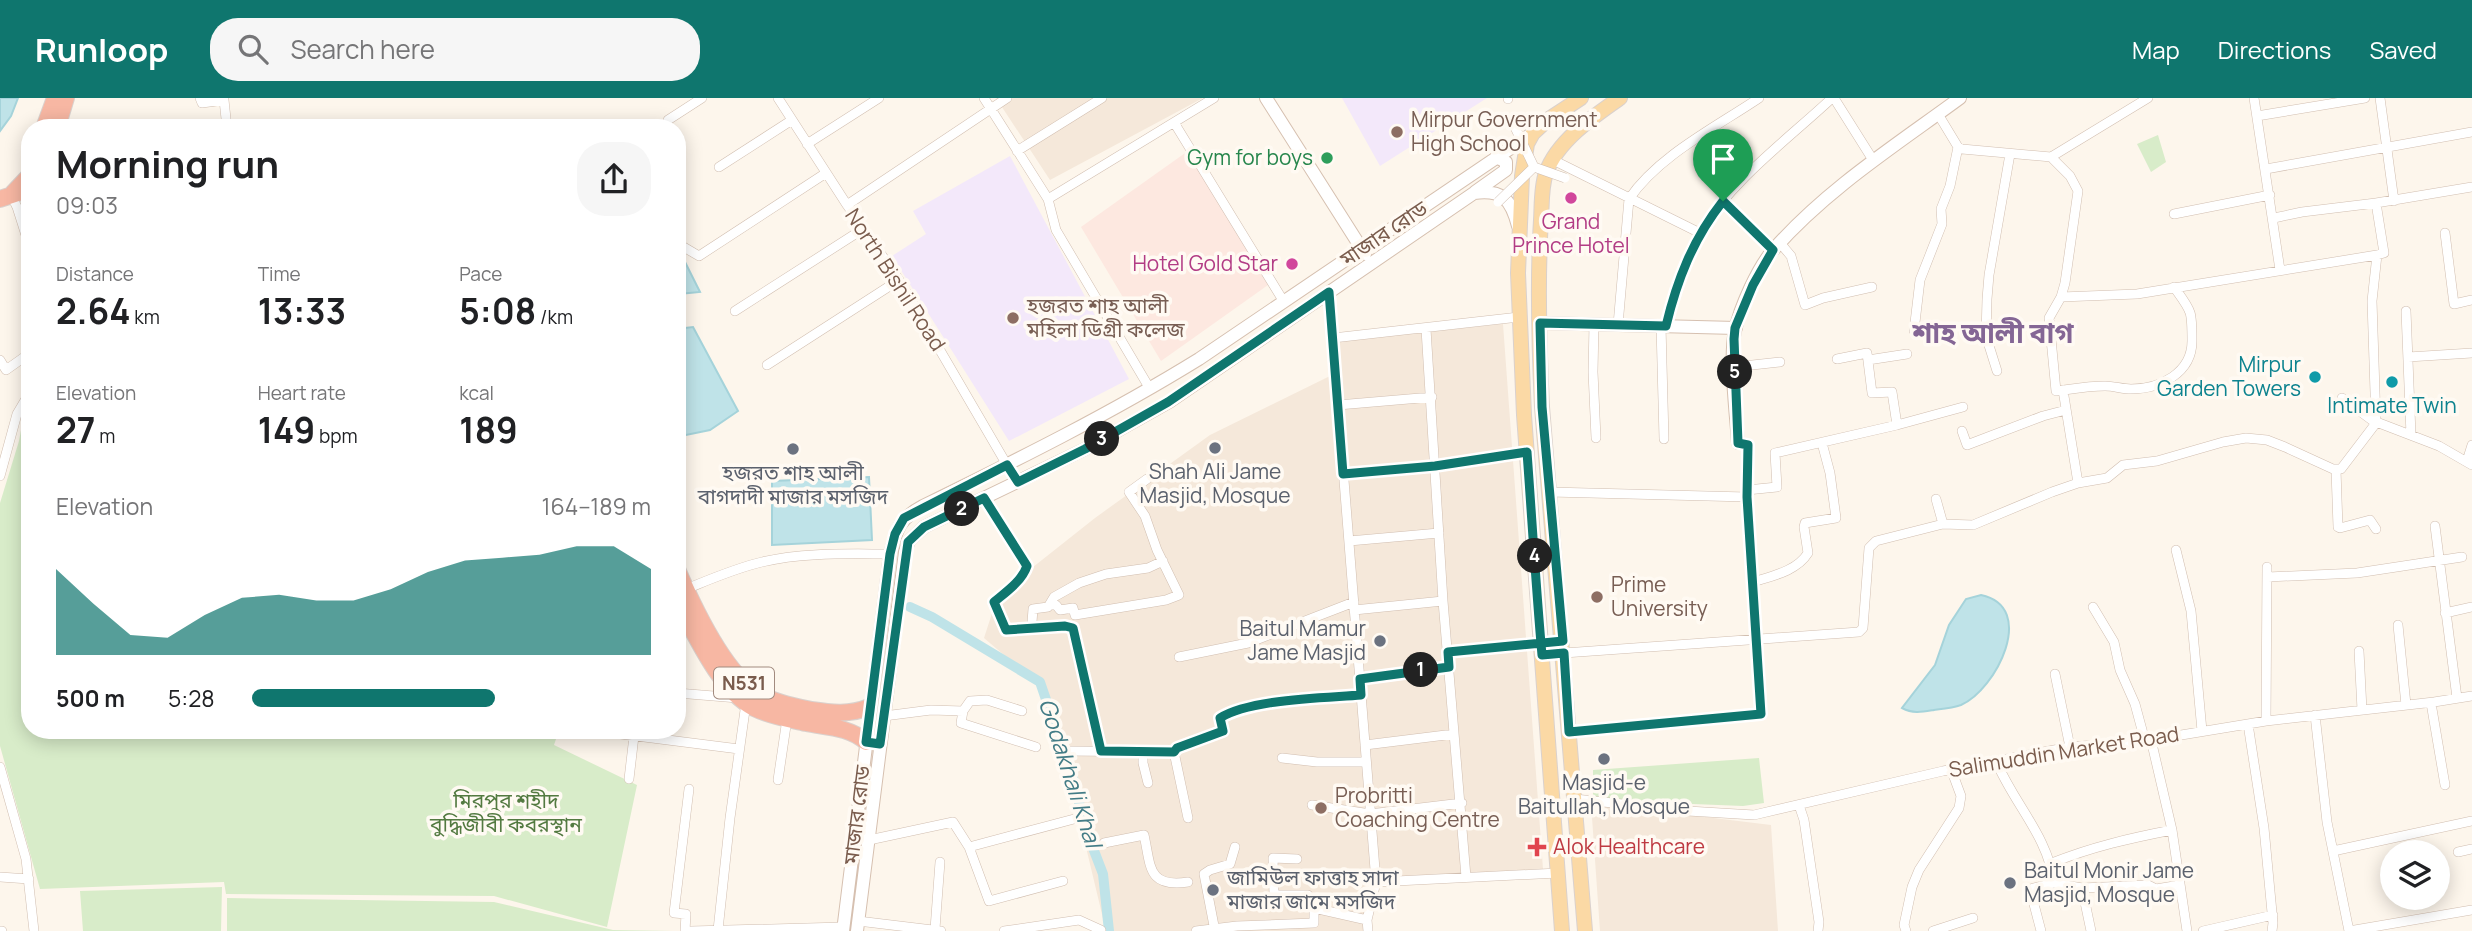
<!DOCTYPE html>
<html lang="en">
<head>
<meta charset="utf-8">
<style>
	:root { --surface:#fff; --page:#f6f6f6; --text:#202124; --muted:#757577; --accent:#0f766e }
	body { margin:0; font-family:Manrope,"Noto Sans Bengali",sans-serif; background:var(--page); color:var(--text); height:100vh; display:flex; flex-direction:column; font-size:26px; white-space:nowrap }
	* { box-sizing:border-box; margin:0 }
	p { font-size:23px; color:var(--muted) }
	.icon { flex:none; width:38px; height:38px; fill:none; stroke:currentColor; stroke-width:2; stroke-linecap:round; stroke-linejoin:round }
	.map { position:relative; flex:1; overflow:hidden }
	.side { position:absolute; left:21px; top:21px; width:665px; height:620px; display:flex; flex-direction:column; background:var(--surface); border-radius:28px; box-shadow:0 4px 18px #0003 }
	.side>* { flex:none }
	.tools { position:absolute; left:2380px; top:742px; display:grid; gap:14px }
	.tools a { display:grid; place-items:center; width:70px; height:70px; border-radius:50%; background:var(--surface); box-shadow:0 4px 18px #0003; font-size:35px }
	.pin { position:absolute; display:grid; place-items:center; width:60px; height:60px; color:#fff; margin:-72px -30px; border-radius:50% 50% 50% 0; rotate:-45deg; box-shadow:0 0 7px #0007 }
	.pin .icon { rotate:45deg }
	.km { position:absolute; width:35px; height:35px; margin:-18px; border-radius:50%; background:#222; color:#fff; font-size:19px; line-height:35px; text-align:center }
	.round { display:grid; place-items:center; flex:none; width:74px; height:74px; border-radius:28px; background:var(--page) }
	.head { display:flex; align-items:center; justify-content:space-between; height:119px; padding:0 35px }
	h1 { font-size:38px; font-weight:700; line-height:52px }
	.metrics { display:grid; grid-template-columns:repeat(3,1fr); gap:10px; height:119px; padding:7px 35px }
	.metrics div { display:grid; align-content:center }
	.metrics b { font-size:35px; font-weight:700 }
	.metrics small { font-size:19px; font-weight:400 }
	.metrics p { font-size:19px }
	.chart { height:196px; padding:14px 35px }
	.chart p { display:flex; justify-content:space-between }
	.chart svg { width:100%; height:126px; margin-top:7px; fill:var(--accent); opacity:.7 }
	ul { padding:0 35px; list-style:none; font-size:23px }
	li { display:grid; grid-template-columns:112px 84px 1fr; align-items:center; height:52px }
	li i { height:18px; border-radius:9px; background:var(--accent) }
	header { display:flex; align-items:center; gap:42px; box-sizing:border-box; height:98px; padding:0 35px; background:var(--accent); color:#fff }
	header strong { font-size:33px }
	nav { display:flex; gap:38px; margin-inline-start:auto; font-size:24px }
	.search { width:490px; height:63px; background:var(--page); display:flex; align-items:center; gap:18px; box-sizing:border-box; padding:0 24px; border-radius:28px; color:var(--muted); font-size:26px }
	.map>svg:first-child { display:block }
	.residential { fill:#f5e8da }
	.commercial { fill:#fde8e0 }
	.education { fill:#f3e8fa }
	.green { fill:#d8ecc9 }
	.water { fill:#bfe3e8; stroke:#a5d3da; stroke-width:2 }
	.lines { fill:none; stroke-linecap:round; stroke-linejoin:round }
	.canal { stroke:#bfe3e8; stroke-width:10 }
	.street-casing { stroke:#d1beb0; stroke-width:10 }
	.secondary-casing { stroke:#d6c0b0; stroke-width:14 }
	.primary-casing { stroke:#dad1cd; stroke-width:16 }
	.highway-casing { stroke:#dad1cd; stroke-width:18 }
	.street { stroke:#fff; stroke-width:9 }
	.secondary { stroke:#fff; stroke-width:12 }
	.primary { stroke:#fbd9a5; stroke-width:14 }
	.highway { stroke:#f7b7a3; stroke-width:16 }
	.street-bridge-casing { stroke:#d1beb0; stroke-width:10; stroke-linecap:butt }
	.street-bridge { stroke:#fff; stroke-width:9 }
	.route-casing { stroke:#fff; stroke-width:14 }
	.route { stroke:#0f766e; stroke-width:9 }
	.education-dot { fill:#8d6e63; stroke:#fffaf3; stroke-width:2.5 }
	.leisure-dot { fill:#2e9e5b; stroke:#fffaf3; stroke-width:2.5 }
	.hotel-dot { fill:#d1479c; stroke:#fffaf3; stroke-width:2.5 }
	.culture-dot { fill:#0f9aa8; stroke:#fffaf3; stroke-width:2.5 }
	.worship-dot { fill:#6b7280; stroke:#fffaf3; stroke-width:2.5 }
	.health-dot { fill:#e0444e; stroke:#fffaf3; stroke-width:2.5 }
	.labels { text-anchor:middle; stroke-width:7; stroke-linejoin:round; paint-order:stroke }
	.shield { fill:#fffaf3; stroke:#a28b7f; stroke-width:2 }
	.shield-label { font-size:19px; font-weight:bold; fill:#7a5c4d }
	.education-label { font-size:21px; fill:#785e54; stroke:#fffaf3; text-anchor:start }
	.leisure-label { font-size:21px; fill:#27864d; stroke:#fffaf3; text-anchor:end }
	.hotel-label { font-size:21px; fill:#b23c85; stroke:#fffaf3 }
	.street-label { font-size:21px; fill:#7a5c4d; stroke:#fffaf3 }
	.culture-label { font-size:21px; fill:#0d838f; stroke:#fffaf3; text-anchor:end }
	.worship-label { font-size:21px; fill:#5b616d; stroke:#fffaf3 }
	.park-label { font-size:21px; fill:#537a41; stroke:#fffaf3 }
	.health-label { font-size:21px; fill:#be3a42; stroke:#fffaf3; text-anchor:start }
	.water-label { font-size:23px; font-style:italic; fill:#437c86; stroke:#fffaf3 }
	.district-label { font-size:28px; font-weight:bold; fill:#846695; stroke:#fffaf3 }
</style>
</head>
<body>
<header>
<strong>Runloop</strong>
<div class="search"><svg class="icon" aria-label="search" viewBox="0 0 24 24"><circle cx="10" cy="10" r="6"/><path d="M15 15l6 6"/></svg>Search here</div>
<nav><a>Map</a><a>Directions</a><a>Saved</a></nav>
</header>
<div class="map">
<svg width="2472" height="833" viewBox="0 0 2472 833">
	<rect width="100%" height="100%" fill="#fdf6ec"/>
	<path class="residential" d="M996,0H1203L1050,82Z
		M1503,226L1543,771L1365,781L1368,833H1106L1079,720L1038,586L984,540L995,506L1023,477L1095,420L1210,337L1330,278L1328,244Z
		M1591,705L1771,727L1778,833H1600Z"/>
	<path class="commercial" d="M1188,53L1268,187L1161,263L1081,129Z"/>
	<path class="education" d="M1342,0H1487L1380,68Z
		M1010,58L1129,281L1009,343L892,158L926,136L913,113Z"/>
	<path class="green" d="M2158,37L2166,64L2151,74L2137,46Z
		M30,306V632H559L554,647L637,687L607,829L494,798L226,796L224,784L40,791L0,648V405L19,343L23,321Z
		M1759,660L1764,705L1743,708L1593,702V672Z
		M222,789L221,833H83L80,793Z
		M227,800L494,804L613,832L673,833H227Z"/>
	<path class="water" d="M0,0H18L11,18L0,33Z
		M677,148L700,194L679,196L677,215Z
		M693,229L738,313L710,332L686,337L677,332V231Z
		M869,379L872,442L772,447V383Z
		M1981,497C2038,509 1996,592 1961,607C1953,610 1942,611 1934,612C1922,614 1913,616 1902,610L1935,567L1949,527L1966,501Z"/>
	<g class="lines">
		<path class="canal" d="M910,509L932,519L1040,584L1076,689L1083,724L1103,776L1109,833"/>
		<g class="street-casing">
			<path id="street" d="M200,0L202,5L224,2L227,30
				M778,0L847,107L899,182L1007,367
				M984,0L1048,101L1056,132L1150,291
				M1508,0V1
				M1834,0L1873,62
				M2254,0L2280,172
				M2380,0L2394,103
				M1938,16L1958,49L1962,51L2051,59L2148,0
				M2257,18L2365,0
				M668,22L702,0
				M1175,26L1284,204
				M807,46L879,0
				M1017,53L1102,0
				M2051,59L2070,78L2078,93L2065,185L2061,199L2049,220L2056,293C2072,291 2088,288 2105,288C2114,288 2122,291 2131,291C2160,291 2192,275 2192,243C2192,212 2192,214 2174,189
				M1553,62L1700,135
				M719,69L792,22
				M2266,71L2472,34
				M11,97L17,109L30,150
				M1048,101L1214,0
				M1723,103L1773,152
				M847,107L1007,0
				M2174,116L2270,97
				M2274,120L2302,114L2376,105
				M2445,135L2454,206L2472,202
				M677,145L699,158L826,75
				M1780,145L1791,158L1805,207L1823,200L1872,189
				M1329,194L1376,784L1367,822L1368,833
				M2061,199L2137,196L2377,157L2384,155L2376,105L2472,89
				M735,213L863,131
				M2406,213L2411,337
				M1594,226L1593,274L1596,340
				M1618,227L1629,101C1658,58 1716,29 1759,0
				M1661,228L1664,341
				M1666,228C1674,195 1683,162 1701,133C1734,80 1787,42 1832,0
				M1426,231L1443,503L1466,779
				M1914,233L1920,182L1942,126L1941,111L1950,88L1958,49
				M1333,240L1519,219
				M2408,259L2472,255
				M0,262L6,272L30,255
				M1868,262L1907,256
				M767,267L899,182
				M1734,269L1780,264
				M1997,273L1986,238L1987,201L1989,177L2010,56
				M2063,292L2078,385
				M2342,300L2376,325
				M1338,307L1432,299
				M2376,325L2372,203L2377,157
				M1897,327L1963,309
				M1962,333L1967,347L2043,318L2066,312
				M2467,363L2472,347
				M2336,372L2338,429L2340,430L2370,422L2376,431
				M1343,376L1435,367L1527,354
				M0,378L17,316L30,294
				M1747,392L1777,389L1775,355L1897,327L1892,294L1872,295L1867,255L1837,261
				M1550,394L1747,399
				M984,400L1027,468C1022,483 1006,494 994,504L1006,532L1065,528L1073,530L1101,653
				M1936,401L1943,426
				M2435,428L2457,600
				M1349,443L1439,435
				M2176,452L2191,513L2202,633
				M2268,479L2357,475L2462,459
				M1753,484C1772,478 1797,473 1808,455L1804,429L1805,425L1836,420L1830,375L1822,345
				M686,491C711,481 736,470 762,464C803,454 849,456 890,456
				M1051,507H1056L1060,512L1073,510L1075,517L1166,502L1179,497L1157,452L1145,418L1129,394L1147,381
				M2093,509L2114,544L2120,572L2135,606L2145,643L2152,646L2172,732L2187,833
				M1354,512L1443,503
				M2445,515L2472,509
				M1032,524L1033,511L1048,509L1054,499L1079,485L1106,476L1148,470L1163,463
				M2398,527L2406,607
				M2359,553L2362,612
				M1448,554L1541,545
				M1564,555L1859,534L1863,530L1869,450L1876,443L1943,426L1973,427L2052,394L2078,385L2107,380L2123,367L2157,363L2223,344L2246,340L2267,342L2285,349L2333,371H2341L2376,325H2379L2439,348L2472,367
				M1179,559L1248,545L1354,504
				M2055,576L2070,649
				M1360,581L1449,569
				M677,595L738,600
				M2431,605L2445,687
				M963,613L961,625L1036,649
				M2315,617L2327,724L2349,833
				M884,618L931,612L963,613L970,603L987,602L1022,613
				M2266,623L2267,469
				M2248,626L2264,730L2273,825L2272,833
				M589,632L739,651
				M1569,633L1761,616L1747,399L1748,347L1738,345
				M1365,647L1454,636
				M1066,653L1174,654L1177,650L1222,633L1220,620C1250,601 1324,600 1361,597
				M1143,654V665L1148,685
				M1174,654L1188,720
				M1282,660L1317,664H1366
				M1996,663C2014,706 2048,738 2054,785
				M0,669L26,761L34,833
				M629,681L634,638
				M778,682L787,621
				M1575,701L1688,713L1754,717L1943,673L2070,649L2145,643L2266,623L2434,604L2472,598
				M1312,707L1370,716L1462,705
				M1799,707L1804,722L1819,824L1818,833
				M869,742L953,724L969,749L989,803L1063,783
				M1104,745L1144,737C1151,768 1147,790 1188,784
				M969,749L1074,721
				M2333,753L2472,723
				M2458,754L2472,751
				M1297,761L1273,760L1274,797H1308L1314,810
				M2052,765C2091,749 2131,740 2172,732
				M0,779L29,781
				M1376,784L1558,775
				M2082,790L2091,833
				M858,823L941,833
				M935,831L940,764
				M718,832L730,720L746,605
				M0,833H2
				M685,833L686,816L674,815L689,691
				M691,833L843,829
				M1004,833L1079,822L1101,832
				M1196,833L1237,828L1314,825V810L1367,822
				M1215,833L1204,776L1210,772L1230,766L1235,749
				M1906,833L1904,827L1912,789L1919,772L1959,710L1961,698L1951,671
				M1933,833L1973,820
				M2041,833L2030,791L2054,785L2082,790L2148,787L2156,791L2180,787
				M2203,833L2273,817
				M2349,833L2472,812"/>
		</g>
		<g class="secondary-casing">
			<path id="secondary" d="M1266,0L1365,156
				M1475,94L1506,72V64L1498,60
				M1540,225L1736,230
				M1738,345C1736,314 1729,260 1735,233C1740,209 1758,169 1774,151C1827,91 1896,47 1960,0
				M843,833L890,456C897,430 899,421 923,408C1017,362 1110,316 1199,261L1530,37
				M857,833L905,454L909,443L924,429L1085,351L1169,304L1474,95C1502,91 1511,101 1518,128"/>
		</g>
		<g class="primary-casing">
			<path id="primary" d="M1562,833L1524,317L1518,175L1522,78L1527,46L1533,35L1546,23L1581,0
				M1585,833L1542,309C1539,247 1537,184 1541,122C1542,107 1541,89 1546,75C1557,43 1594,18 1620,0"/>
		</g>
		<g class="highway-casing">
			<path id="highway" d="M44,30L55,0
				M57,30L66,0
				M13,95L30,77
				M0,101L30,91
				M677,471C693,508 722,571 755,593C772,604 792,608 811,612C832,615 850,617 869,609
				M677,503C695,536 720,593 754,610C770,618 789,621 806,625C826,629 850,629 866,644"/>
		</g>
		<use href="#street" class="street"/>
		<use href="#secondary" class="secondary"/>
		<use href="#primary" class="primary"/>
		<use href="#highway" class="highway"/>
		<g class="street-bridge-casing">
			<path id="street-bridge" d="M1512,23L1534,69L1565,80
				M1498,104L1534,69"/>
		</g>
		<use href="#street-bridge" class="street-bridge"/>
	</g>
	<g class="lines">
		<g class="route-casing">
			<path id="route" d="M1723,103C1693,141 1677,182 1666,228L1540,225L1542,309L1563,543L1448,554L1449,569L1360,581L1361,597C1324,600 1250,601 1220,620L1223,633L1177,650L1174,654L1101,653L1073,530L1065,528L1006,532L994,504C1006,494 1022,483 1027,468L984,400L924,429L908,444L880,646L866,644L890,456L895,436L904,420L1007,367L1018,384L1085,351L1168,304L1329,194L1343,376L1435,368L1527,354C1532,422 1536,490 1542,557L1564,555L1569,634L1761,616L1747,399L1748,347L1738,345L1734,241L1735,230L1753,187L1773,152L1723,103"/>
		</g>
		<use href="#route" class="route"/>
	</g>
	<g class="education-dot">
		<circle cx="1397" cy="34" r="7"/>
		<circle cx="1013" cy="220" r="7"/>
		<circle cx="1597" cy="499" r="7"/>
		<circle cx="1321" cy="710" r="7"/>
	</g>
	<circle class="leisure-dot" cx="1327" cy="60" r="7"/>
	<g class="hotel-dot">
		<circle cx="1571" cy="100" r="7"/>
		<circle cx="1292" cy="166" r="7"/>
	</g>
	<g class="culture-dot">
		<circle cx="2315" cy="279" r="7"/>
		<circle cx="2392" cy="284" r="7"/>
	</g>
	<g class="worship-dot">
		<circle cx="1215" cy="350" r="7"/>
		<circle cx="793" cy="351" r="7"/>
		<circle cx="1380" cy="543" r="7"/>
		<circle cx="1604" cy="661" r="7"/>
		<circle cx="2010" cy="785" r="7"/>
		<circle cx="1213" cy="792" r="7"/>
	</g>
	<path class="health-dot" d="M1533.5 738.5h7v7h7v7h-7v7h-7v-7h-7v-7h7z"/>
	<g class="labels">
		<rect class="shield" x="714" y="569.5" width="60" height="31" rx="5"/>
		<g class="shield-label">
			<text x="744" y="592">N531</text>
		</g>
		<g class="education-label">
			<text x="1411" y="29">Mirpur Government<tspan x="1411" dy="24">High School</tspan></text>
			<text x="1027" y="215">হজরত শাহ আলী<tspan x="1027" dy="24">মহিলা ডিগ্রী কলেজ</tspan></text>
			<text x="1611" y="494">Prime<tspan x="1611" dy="24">University</tspan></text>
			<text x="1335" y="705">Probritti<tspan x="1335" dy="24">Coaching Centre</tspan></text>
		</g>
		<g class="leisure-label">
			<text x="1313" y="67">Gym for boys</text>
		</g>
		<g class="hotel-label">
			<text x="1571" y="131">Grand<tspan x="1571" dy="24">Prince Hotel</tspan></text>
			<text x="1278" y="173" text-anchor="end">Hotel Gold Star</text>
		</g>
		<g class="street-label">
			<text transform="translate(1384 136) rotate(-34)" y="7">মাজার রোড</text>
			<text transform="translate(895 182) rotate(57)" y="7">North Bishil Road</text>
			<text transform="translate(2064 654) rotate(-9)" y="7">Salimuddin Market Road</text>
			<text transform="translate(857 717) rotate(-83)" y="7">মাজার রোড</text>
		</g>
		<g class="culture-label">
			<text x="2301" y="274">Mirpur<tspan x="2301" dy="24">Garden Towers</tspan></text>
			<text x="2392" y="315" text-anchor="middle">Intimate Twin</text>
		</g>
		<g class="worship-label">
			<text x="1215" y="381">Shah Ali Jame<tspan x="1215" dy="24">Masjid, Mosque</tspan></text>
			<text x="793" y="382">হজরত শাহ আলী<tspan x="793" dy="24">বাগদাদী মাজার মসজিদ</tspan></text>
			<text x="1366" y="538" text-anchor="end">Baitul Mamur<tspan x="1366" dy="24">Jame Masjid</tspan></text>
			<text x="1604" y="692">Masjid-e<tspan x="1604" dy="24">Baitullah, Mosque</tspan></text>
			<text x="2024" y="780" text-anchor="start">Baitul Monir Jame<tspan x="2024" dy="24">Masjid, Mosque</tspan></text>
			<text x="1227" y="787" text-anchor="start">জামিউল ফাত্তাহ সাদা<tspan x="1227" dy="24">মাজার জামে মসজিদ</tspan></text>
		</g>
		<g class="park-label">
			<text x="506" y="710">মিরপুর শহীদ<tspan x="506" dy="24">বুদ্ধিজীবী কবরস্থান</tspan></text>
		</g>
		<g class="health-label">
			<text x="1553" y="756">Alok Healthcare</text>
		</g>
		<g class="water-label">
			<text transform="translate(1070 675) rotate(72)" y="8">Godakhali Khal</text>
		</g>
		<g class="district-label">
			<text x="1993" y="245">শাহ আলী বাগ</text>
		</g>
	</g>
</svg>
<div class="tools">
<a><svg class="icon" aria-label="layers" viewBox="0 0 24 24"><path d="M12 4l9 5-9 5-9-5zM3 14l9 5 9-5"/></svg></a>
</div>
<div class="pin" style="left:1723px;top:103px;background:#1e9e55"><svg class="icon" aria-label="arrive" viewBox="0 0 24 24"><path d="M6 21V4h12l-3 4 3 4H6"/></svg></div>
<b class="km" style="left:1421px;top:572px">1</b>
<b class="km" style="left:962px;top:411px">2</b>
<b class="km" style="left:1102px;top:341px">3</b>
<b class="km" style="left:1535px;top:458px">4</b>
<b class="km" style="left:1735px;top:274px">5</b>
<section class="side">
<div class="head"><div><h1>Morning run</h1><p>09:03</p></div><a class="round"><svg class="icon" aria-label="share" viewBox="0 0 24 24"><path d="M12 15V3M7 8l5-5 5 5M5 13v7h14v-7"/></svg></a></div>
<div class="metrics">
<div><p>Distance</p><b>2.64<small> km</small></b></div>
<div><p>Time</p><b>13:33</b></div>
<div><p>Pace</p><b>5:08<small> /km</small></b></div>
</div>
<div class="metrics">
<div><p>Elevation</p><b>27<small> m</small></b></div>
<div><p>Heart rate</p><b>149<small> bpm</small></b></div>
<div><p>kcal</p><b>189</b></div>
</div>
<div class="chart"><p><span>Elevation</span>164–189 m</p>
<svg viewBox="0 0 160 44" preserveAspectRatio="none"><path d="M0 44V14L10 26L20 37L30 38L40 30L50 24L60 23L70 25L80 25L90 21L100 15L110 11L120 10L130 9L140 6L150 6L160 14V44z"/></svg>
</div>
<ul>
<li><b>500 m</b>5:28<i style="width:61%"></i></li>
</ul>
</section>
</div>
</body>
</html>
